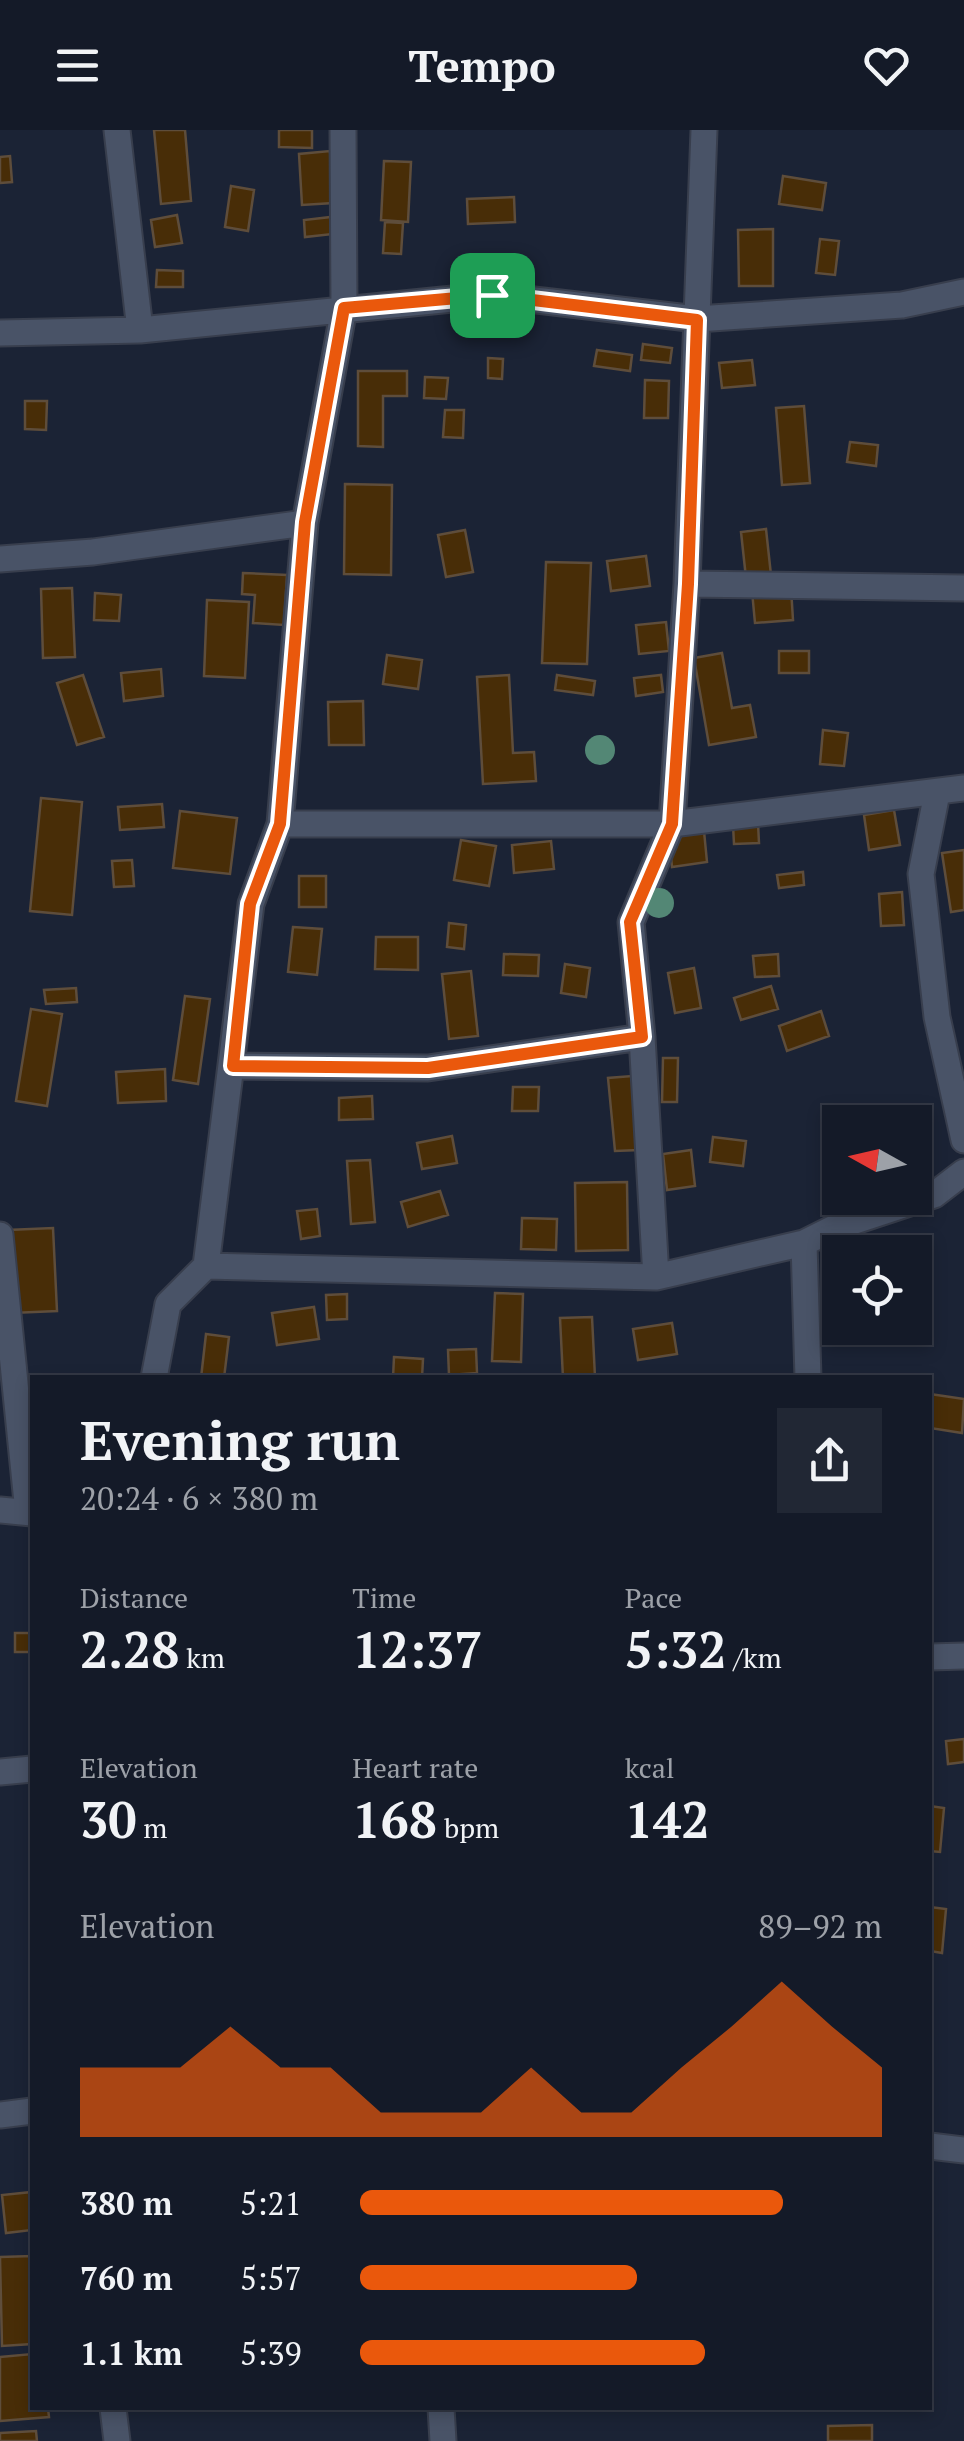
<!DOCTYPE html>
<html lang="en">
<head>
<meta charset="utf-8">
<style>
	:root { --surface:#141a28; --page:#212734; --text:#f1f3f6; --muted:#9da1a8; --line:#333845; --accent:#ea580c }
	body { margin:0; font-family:"PT Serif",serif; background:var(--page); color:var(--text); height:100vh; display:flex; flex-direction:column; font-size:38px; white-space:nowrap }
	* { box-sizing:border-box; margin:0 }
	p { font-size:32px; color:var(--muted) }
	.icon { flex:none; width:55px; height:55px; fill:none; stroke:currentColor; stroke-width:2; stroke-linecap:round; stroke-linejoin:round }
	.map { position:relative; flex:1; overflow:hidden }
	.sheet { position:absolute; left:30px; top:1245px; width:902px; height:1035px; display:flex; flex-direction:column; background:var(--surface); border-radius:0px; box-shadow:0 5px 15px #0003,0 0 0 2px var(--line) }
	.sheet>* { flex:none }
	.needle { width:65px; rotate:278deg }
	.buttons { position:absolute; left:822px; top:975px; display:grid; gap:20px }
	.buttons a { display:grid; place-items:center; width:110px; height:110px; border-radius:0px; background:var(--surface); box-shadow:0 5px 15px #0003,0 0 0 2px var(--line); font-size:50px }
	.pin { position:absolute; display:grid; place-items:center; width:85px; height:85px; color:#fff; margin:-42px; border-radius:20px; box-shadow:0 5px 15px #0006 }
	.round { display:grid; place-items:center; flex:none; width:105px; height:105px; border-radius:0px; background:var(--page) }
	.summary { display:flex; align-items:center; justify-content:space-between; height:170px; padding:0 50px }
	h1 { font-size:55px; font-weight:700; line-height:75px }
	.metrics { display:grid; grid-template-columns:repeat(3,1fr); gap:15px; height:170px; padding:10px 50px }
	.metrics div { display:grid; align-content:center }
	.metrics b { font-size:50px; font-weight:700 }
	.metrics small { font-size:28px; font-weight:400 }
	.metrics p { font-size:28px }
	.chart { height:280px; padding:20px 50px }
	.chart p { display:flex; justify-content:space-between }
	.chart svg { width:100%; height:180px; margin-top:10px; fill:var(--accent); opacity:.7 }
	ul { padding:0 50px; list-style:none; font-size:32px }
	li { display:grid; grid-template-columns:160px 120px 1fr; align-items:center; height:75px }
	li i { height:25px; border-radius:12px; background:var(--accent) }
	header { display:flex; justify-content:space-between; align-items:center; height:130px; padding:0 50px; background:var(--surface); font-size:45px; font-weight:700 }
	.map>svg:first-child { display:block }
	.building { fill:#482d07; stroke:#5e4d3b; stroke-width:2.5 }
	.lines { fill:none; stroke-linecap:round; stroke-linejoin:round }
	.minor-casing { stroke:#383e4d; stroke-width:29 }
	.minor { stroke:#495367; stroke-width:25 }
	.tree { fill:#538775 }
	.route-casing { stroke:#fff; stroke-width:20 }
	.route { stroke:#ea580c; stroke-width:12 }
</style>
</head>
<body>
<header><svg class="icon" aria-label="menu" viewBox="0 0 24 24"><path d="M4 6h16M4 12h16M4 18h16"/></svg>Tempo<svg class="icon" aria-label="heart" viewBox="0 0 24 24"><path d="M12 20l-8-8c-3-5 5-10 8-4 3-6 11-1 8 4z"/></svg></header>
<div class="map">
<svg width="964" height="2311" viewBox="0 0 964 2311">
	<rect width="100%" height="100%" fill="#1b2335"/>
	<path class="building" d="M154,0H185L191,71L161,74Z
		M279,0H312V18L279,17Z
		M330,21L333,73L302,75L299,24Z
		M10,26L12,52L0,53V27Z
		M384,31L411,32L408,92L381,90Z
		M783,46L826,53L822,80L779,74Z
		M231,56L254,60L248,101L225,97Z
		M514,67L515,92L468,94L467,69Z
		M177,85L182,113L155,117L151,90Z
		M331,87L333,104L305,107L304,90Z
		M385,92L403,93L401,124L383,123Z
		M773,99V156H739L738,100Z
		M820,109L839,111L835,145L816,143Z
		M157,140L183,141V157H156Z
		M643,214L672,218L670,233L641,230Z
		M597,220L632,225L630,241L594,236Z
		M488,228L503,229L502,249L488,248Z
		M752,230L755,255L722,258L719,233Z
		M358,241H407V266H383V317L358,316Z
		M425,247L448,248L446,269L424,268Z
		M645,250L669,251L668,288H644Z
		M25,271H47L46,300L25,299Z
		M804,276L810,353L782,355L776,278Z
		M445,280H464L463,308L443,307Z
		M850,312L878,315L876,336L847,332Z
		M345,354L392,355L391,445L344,444Z
		M766,399L771,445L746,448L741,402Z
		M465,400L473,442L446,447L438,405Z
		M646,426L650,456L611,461L607,431Z
		M546,432L591,433L587,534L542,533Z
		M243,443L287,445L284,495L253,493L255,465L242,464Z
		M72,458L75,527L43,528L41,459Z
		M791,458L793,490L755,493L752,461Z
		M95,463L121,465L119,491L94,490Z
		M207,470L249,472L245,548L204,546Z
		M666,492L669,521L639,524L636,495Z
		M779,521H809V543H779Z
		M722,523L732,578L750,575L756,607L709,615L694,528Z
		M387,525L422,530L418,559L383,554Z
		M161,539L163,566L124,571L121,543Z
		M83,545L104,607L77,615L57,553Z
		M509,545L513,623L534,622L536,651L483,654L477,547Z
		M557,545L595,551L593,565L555,560Z
		M661,545L663,562L636,566L634,548Z
		M363,571L364,615H329L328,572Z
		M823,600L848,603L844,636L820,634Z
		M41,668L82,672L72,785L30,781Z
		M162,674L164,697L120,700L118,677Z
		M894,680L900,715L869,720L864,685Z
		M180,681L237,688L230,744L173,738Z
		M758,693L759,713L734,714L733,695Z
		M704,701L707,732L672,737L669,705Z
		M461,710L496,716L489,756L454,750Z
		M551,711L554,739L514,743L512,715Z
		M964,720V780L951,782L942,723Z
		M132,730L134,756L114,757L112,731Z
		M803,742L804,755L779,758L777,745Z
		M299,746H326V777H299Z
		M902,762L904,795L881,796L879,764Z
		M449,793L466,795L464,819L447,817Z
		M293,797L322,799L317,845L288,842Z
		M376,807H418V840L375,839Z
		M504,824L539,825L538,846L503,845Z
		M778,824L779,846L755,847L753,826Z
		M565,834L590,838L586,867L561,863Z
		M694,838L701,878L675,883L668,843Z
		M471,841L478,906L449,909L442,844Z
		M771,856L778,879L741,890L734,868Z
		M76,858L77,872L46,874L44,860Z
		M185,866L210,869L198,954L173,950Z
		M31,879L62,884L47,976L16,971Z
		M821,881L829,906L787,921L779,896Z
		M663,928H678L677,972H662Z
		M165,939L166,971L118,973L116,942Z
		M632,946L639,1020L615,1021L608,948Z
		M513,957H539L538,981H512Z
		M372,966L373,989L339,990V968Z
		M452,1006L457,1033L422,1039L417,1013Z
		M713,1007L746,1011L743,1036L710,1032Z
		M691,1020L695,1056L667,1060L663,1024Z
		M370,1030L375,1092L351,1094L347,1031Z
		M627,1052L628,1120L576,1121L575,1053Z
		M440,1061L448,1085L408,1097L401,1072Z
		M317,1079L320,1106L301,1109L297,1081Z
		M522,1088L557,1089L556,1120L521,1119Z
		M53,1098L57,1181L12,1183L8,1100Z
		M904,1112V1122H872L871,1114Z
		M495,1163L523,1164L521,1232L492,1231Z
		M347,1164V1189L327,1190L326,1165Z
		M314,1177L319,1209L277,1215L272,1183Z
		M819,1181L840,1183V1198H847L846,1202L817,1199Z
		M592,1187L595,1247L563,1248L560,1188Z
		M672,1193L677,1224L638,1230L633,1199Z
		M206,1204L229,1207L224,1248H201Z
		M476,1219L477,1243L449,1245L448,1220Z
		M394,1227L423,1229L422,1248H393Z
		M930,1264L964,1269L962,1303L930,1298Z
		M15,1503H32V1522H15Z
		M964,1609V1632L948,1634L946,1611Z
		M930,1676L944,1678L940,1722L930,1721Z
		M930,1777L946,1779L942,1823L930,1821Z
		M32,2062V2100L6,2103L2,2065Z
		M32,2126V2214L2,2216L0,2127Z
		M32,2224V2278H48L49,2287L0,2291V2227Z
		M872,2295V2311H828V2296Z
		M36,2301L37,2311H0V2303Z"/>
	<g class="lines">
		<g class="minor-casing">
			<path id="minor" d="M117,0L140,200
				M0,203L140,200L493,165L697,189L902,175L964,162
				M0,429L93,422L305,393
				M687,454L964,458
				M937,663L921,744L937,887L964,1010
				M280,694H672L964,658
				M233,936L428,938L642,907
				M0,1105L28,1382
				M804,1113L808,1248
				M206,1136L656,1147L804,1113L834,1098L934,1065L964,1042
				M656,1147L642,907L631,792L672,694L687,454L704,0
				M154,1248L168,1174L206,1136L251,774L280,694L305,393L344,178L343,0
				M0,1380L32,1383
				M930,1527L964,1526
				M0,1642L32,1639
				M0,1985L32,1981
				M930,2016L964,2020
				M113,2278L117,2311
				M441,2278L443,2311"/>
		</g>
		<use href="#minor" class="minor"/>
	</g>
	<g class="tree">
		<circle cx="600" cy="620" r="15"/>
		<circle cx="659" cy="773" r="15"/>
	</g>
	<g class="lines">
		<g class="route-casing">
			<path id="route" d="M492,165L697,190L688,454L672,694L630,792L642,907L428,938L233,936L250,774L280,694L305,392L344,178Z"/>
		</g>
		<use href="#route" class="route"/>
	</g>
</svg>
<div class="buttons">
<a><svg class="needle" viewBox="-14 -14 28 28"><path d="M0-13l5 13h-10z" fill="#e53935"/><path d="M0 13l5-13h-10z" fill="#9da1a8"/></svg></a>
<a><svg class="icon" aria-label="locate" viewBox="0 0 24 24"><circle cx="12" cy="12" r="6"/><path d="M12 2v4M12 18v4M2 12h4M18 12h4"/></svg></a>
</div>
<div class="pin" style="left:492px;top:165px;background:#1e9e55"><svg class="icon" aria-label="arrive" viewBox="0 0 24 24"><path d="M6 21V4h12l-3 4 3 4H6"/></svg></div>
<section class="sheet">
<div class="summary"><div><h1>Evening run</h1><p>20:24 · 6 × 380 m</p></div><a class="round"><svg class="icon" aria-label="share" viewBox="0 0 24 24"><path d="M12 15V3M7 8l5-5 5 5M5 13v7h14v-7"/></svg></a></div>
<div class="metrics">
<div><p>Distance</p><b>2.28<small> km</small></b></div>
<div><p>Time</p><b>12:37</b></div>
<div><p>Pace</p><b>5:32<small> /km</small></b></div>
</div>
<div class="metrics">
<div><p>Elevation</p><b>30<small> m</small></b></div>
<div><p>Heart rate</p><b>168<small> bpm</small></b></div>
<div><p>kcal</p><b>142</b></div>
</div>
<div class="chart"><p><span>Elevation</span>89–92 m</p>
<svg viewBox="0 0 160 44" preserveAspectRatio="none"><path d="M0 44V27L10 27L20 27L30 17L40 27L50 27L60 38L70 38L80 38L90 27L100 38L110 38L120 27L130 17L140 6L150 17L160 27V44z"/></svg>
</div>
<ul>
<li><b>380 m</b>5:21<i style="width:81%"></i></li>
<li><b>760 m</b>5:57<i style="width:53%"></i></li>
<li><b>1.1 km</b>5:39<i style="width:66%"></i></li>
</ul>
</section>
</div>
</body>
</html>
